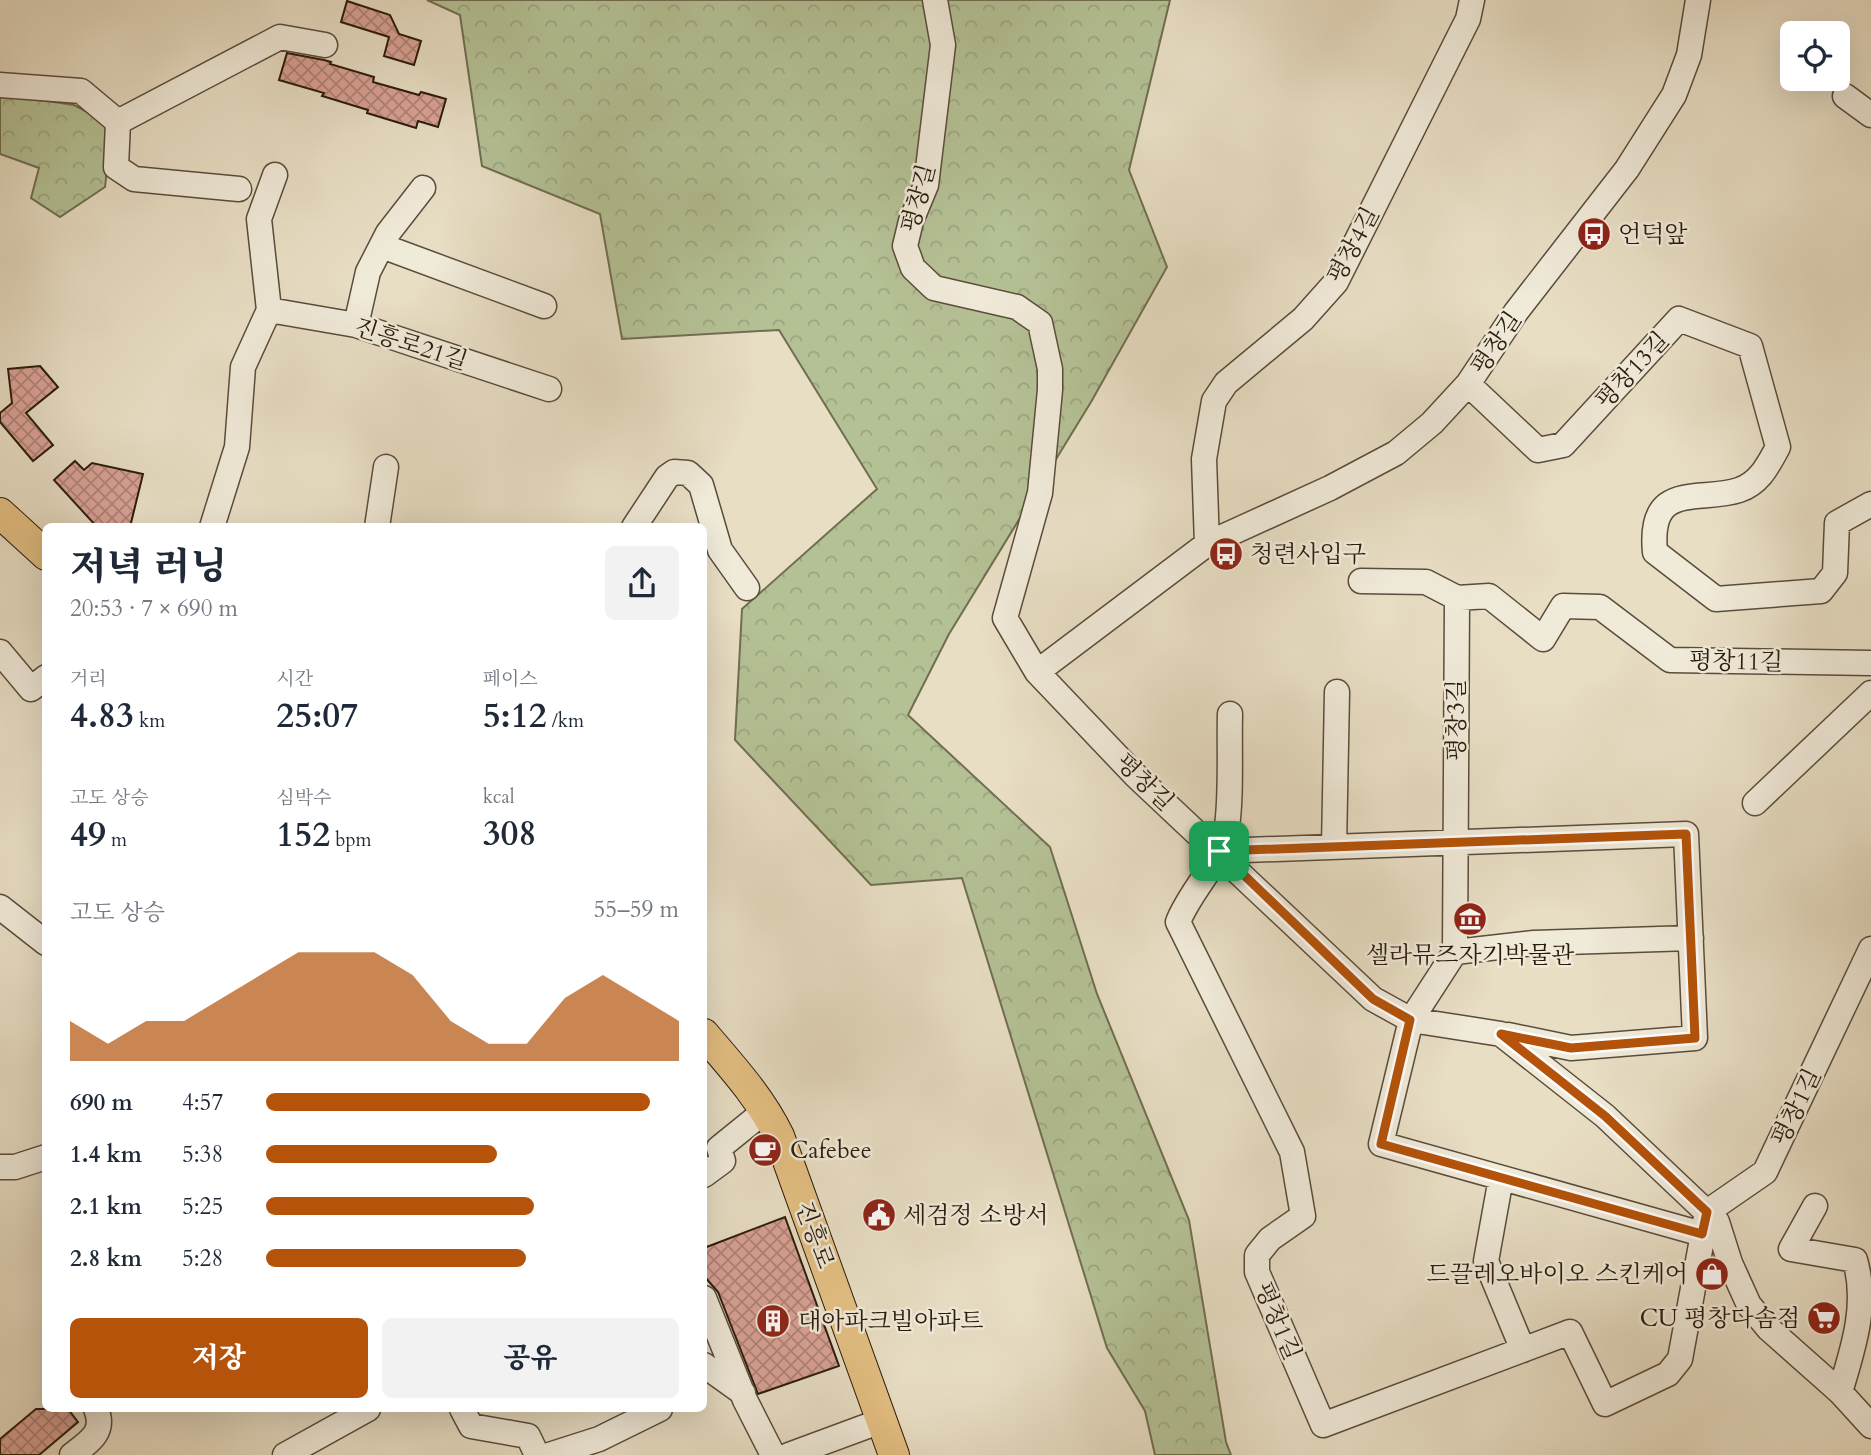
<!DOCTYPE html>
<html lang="ko">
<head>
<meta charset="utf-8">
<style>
	:root { --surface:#fff; --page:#f2f2f3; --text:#1f2937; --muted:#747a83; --accent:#b45309 }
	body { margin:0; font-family:Cardo,"Noto Serif KR",serif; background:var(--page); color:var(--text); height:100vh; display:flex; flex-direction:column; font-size:26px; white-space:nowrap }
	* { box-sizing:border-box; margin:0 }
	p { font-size:23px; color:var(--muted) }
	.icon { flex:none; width:38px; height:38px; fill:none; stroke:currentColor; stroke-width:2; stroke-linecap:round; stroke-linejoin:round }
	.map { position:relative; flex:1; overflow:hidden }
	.panel { position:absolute; left:42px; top:523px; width:665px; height:889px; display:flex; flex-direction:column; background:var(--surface); border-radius:10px; box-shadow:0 7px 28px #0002 }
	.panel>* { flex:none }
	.controls { position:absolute; left:1780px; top:21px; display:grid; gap:14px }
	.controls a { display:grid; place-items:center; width:70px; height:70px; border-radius:10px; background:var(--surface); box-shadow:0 7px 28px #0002; font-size:35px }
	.pin { position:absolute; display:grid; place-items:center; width:60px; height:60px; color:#fff; margin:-30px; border-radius:14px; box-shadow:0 4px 10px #0006 }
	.round { display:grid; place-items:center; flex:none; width:74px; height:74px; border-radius:10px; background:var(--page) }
	.overview { display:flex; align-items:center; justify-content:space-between; height:119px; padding:0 28px }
	h1 { font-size:38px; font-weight:800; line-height:52px }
	.stats { display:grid; grid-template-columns:repeat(3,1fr); gap:10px; height:119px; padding:7px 28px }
	.stats div { display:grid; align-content:center }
	.stats b { font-size:35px; font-weight:800 }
	.stats small { font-size:19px; font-weight:400 }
	.stats p { font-size:19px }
	.chart { height:196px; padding:14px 28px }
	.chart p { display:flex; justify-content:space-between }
	.chart svg { width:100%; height:126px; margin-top:7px; fill:var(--accent); opacity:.7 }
	.cta { display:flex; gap:14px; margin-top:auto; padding:14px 28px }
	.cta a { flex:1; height:80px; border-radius:10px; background:var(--accent); color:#fff; font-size:28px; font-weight:800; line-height:80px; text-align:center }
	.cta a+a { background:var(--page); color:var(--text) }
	ul { padding:0 28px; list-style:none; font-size:23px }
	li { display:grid; grid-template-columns:112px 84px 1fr; align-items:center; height:52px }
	li i { height:18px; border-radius:9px; background:var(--accent) }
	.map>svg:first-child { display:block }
	.forest { fill:url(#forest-crowns); stroke:#706e52; stroke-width:2 }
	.building { fill:url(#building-cross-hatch); stroke:#2b1b0e; stroke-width:2 }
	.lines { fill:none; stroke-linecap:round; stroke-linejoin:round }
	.minor-casing { stroke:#5a4c3c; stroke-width:27 }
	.major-casing { stroke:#2b1b0e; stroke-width:32 }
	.minor { stroke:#f0ead9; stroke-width:24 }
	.major { stroke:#e4bf82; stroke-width:30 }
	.route-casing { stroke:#fff; stroke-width:14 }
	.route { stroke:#b45309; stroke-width:9 }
	.labels { text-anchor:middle; stroke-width:5; stroke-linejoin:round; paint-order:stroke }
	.street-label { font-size:24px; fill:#2b1b0e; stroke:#f0ead9 }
	.poi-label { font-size:24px; fill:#2b1b0e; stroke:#f0ead9; text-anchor:start }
</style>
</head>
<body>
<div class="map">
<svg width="1871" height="1455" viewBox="0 0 1871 1455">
	<defs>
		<pattern id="forest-crowns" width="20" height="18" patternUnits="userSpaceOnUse" patternTransform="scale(1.75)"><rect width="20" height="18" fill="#b4c195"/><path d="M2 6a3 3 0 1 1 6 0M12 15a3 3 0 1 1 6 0" fill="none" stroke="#9ba57f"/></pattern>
		<pattern id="building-cross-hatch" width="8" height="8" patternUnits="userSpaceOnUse" patternTransform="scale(1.75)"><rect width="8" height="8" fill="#d9a295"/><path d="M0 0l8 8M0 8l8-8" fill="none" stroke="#b08378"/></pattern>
	</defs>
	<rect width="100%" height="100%" fill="#e8dec4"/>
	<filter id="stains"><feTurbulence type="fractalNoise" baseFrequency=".00286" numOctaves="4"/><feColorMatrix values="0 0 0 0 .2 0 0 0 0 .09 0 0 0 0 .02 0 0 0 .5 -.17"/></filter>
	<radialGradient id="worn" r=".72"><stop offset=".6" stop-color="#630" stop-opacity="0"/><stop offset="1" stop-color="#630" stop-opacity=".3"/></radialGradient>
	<path class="forest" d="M427,0H1170L1129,170L1167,267L1091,402L949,634L908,715L1050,847L1097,994L1189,1220L1226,1442L1231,1455H1155L1145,1411L1107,1348L962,878L871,885L735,740L742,609L877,489L779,330L622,339L600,214L482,166L460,15Z
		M0,94L74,105L112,125L105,187L60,217L31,198L39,168L0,154Z"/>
	<path class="building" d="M347,1L390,15L399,34L421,41L414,65L384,56L389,37L341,22Z
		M287,53L324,60L331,62L330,64L374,77L373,82L419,95L421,92L446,99L438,127L418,121L416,128L367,113L368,110L322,96L324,93L279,80Z
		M40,366L58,387L26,413L53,445L33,461L0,422V413L12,403L8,369Z
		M75,461L84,470L92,463L143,474L130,527H97L54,480Z
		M785,1217L839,1366L758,1394L718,1292L704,1276V1248Z
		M36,1409H68L78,1422L39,1455H0V1439Z"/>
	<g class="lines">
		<g class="minor-casing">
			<path id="minor" d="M935,0L943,45L926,185L911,221L905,246L913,268L934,288L1017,307L1040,323L1050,369V390L1040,493L1005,618L1037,672L1136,776L1373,999L1411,1020L1501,1034L1605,1116L1717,1222L1730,1263L1749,1305L1769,1329L1840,1392L1871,1426
				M0,85L81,91L118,122
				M1845,96L1871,115
				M118,122L280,37L325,45
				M118,122L116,167L134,179L239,189
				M382,246L544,306
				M269,310L259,219L275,175
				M356,325L368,272L388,233L423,188
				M1468,384L1538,450L1563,445L1679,319L1750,346L1778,447C1768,465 1760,483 1739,490C1699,503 1648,480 1655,552L1716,599L1821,591L1835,573L1837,523L1871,504
				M212,527L237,447L243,367L269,310L356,325L549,389
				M377,527L386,467
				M634,527L667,477L674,472L688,473L701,485L720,550L747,588
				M1207,544L1204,459L1214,401L1226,383L1303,319L1336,282L1468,19L1472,0
				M1361,581L1426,582L1457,598L1489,596L1543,639L1563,606L1600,607L1670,660L1871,663
				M1457,598L1455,952L1411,1020L1381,1144L1702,1234
				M0,652L31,689L46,677
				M1037,672L1207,544L1330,488L1396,453L1432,423L1468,384L1516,312L1627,169L1674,95L1689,55L1698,0
				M1230,714C1229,747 1232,802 1226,832C1219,865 1190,891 1178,922L1292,1152L1303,1216L1270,1239L1257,1255V1272L1323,1425L1570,1332L1605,1404L1668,1374L1680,1359L1707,1212L1765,1172L1871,949
				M1755,803L1871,693
				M1334,847L1337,692
				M1219,851L1686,834L1695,1038L1571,1048L1508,1035
				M0,907L46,943
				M1455,952L1534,943L1691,938
				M0,1167H15L46,1157
				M704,1175L723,1161L719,1148L766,1110
				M1501,1178L1486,1261L1523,1350
				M1815,1206L1791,1249L1855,1260C1868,1305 1853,1349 1840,1392
				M704,1298L745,1400L773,1455
				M704,1365L743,1393
				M462,1409L471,1426L528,1436L537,1455
				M72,1455C89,1442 106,1432 96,1409
				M285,1455L368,1409
				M549,1455L599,1439L660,1409
				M789,1455L881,1421"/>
		</g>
		<g class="major-casing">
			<path id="major" d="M0,513L46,555
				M704,1034C732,1067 760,1097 779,1136L894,1455"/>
		</g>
		<use href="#minor" class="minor"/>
		<use href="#major" class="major"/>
	</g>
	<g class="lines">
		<g class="route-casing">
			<path id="route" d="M1686,834L1695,1038L1571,1048L1501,1034L1605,1116L1707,1212L1702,1234L1381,1144L1410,1020L1373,999L1219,851Z"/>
		</g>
		<use href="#route" class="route"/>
	</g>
	<defs>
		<g id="bus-disc" transform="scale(1.75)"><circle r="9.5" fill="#8f2418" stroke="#f0ead9"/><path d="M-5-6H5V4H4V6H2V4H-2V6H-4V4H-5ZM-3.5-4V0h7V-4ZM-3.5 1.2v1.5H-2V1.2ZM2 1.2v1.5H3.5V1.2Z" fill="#fff"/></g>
		<g id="museum-disc" transform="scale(1.75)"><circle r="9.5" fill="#8f2418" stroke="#f0ead9"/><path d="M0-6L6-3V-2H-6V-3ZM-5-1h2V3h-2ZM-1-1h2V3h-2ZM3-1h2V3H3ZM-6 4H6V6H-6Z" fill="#fff"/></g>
		<g id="cafe-disc" transform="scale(1.75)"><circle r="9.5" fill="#8f2418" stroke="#f0ead9"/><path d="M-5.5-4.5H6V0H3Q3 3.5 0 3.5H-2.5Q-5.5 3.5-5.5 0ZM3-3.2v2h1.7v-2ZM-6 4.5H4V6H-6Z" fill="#fff"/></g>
		<g id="civic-disc" transform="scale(1.75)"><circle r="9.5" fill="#8f2418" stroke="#f0ead9"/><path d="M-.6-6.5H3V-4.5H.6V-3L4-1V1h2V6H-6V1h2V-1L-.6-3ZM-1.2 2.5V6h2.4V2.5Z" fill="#fff"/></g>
		<g id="shop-disc" transform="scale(1.75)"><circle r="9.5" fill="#8f2418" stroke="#f0ead9"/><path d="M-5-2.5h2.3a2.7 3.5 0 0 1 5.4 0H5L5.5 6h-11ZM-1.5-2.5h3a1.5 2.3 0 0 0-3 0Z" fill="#fff"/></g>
		<g id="supermarket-disc" transform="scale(1.75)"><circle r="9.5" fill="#8f2418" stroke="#f0ead9"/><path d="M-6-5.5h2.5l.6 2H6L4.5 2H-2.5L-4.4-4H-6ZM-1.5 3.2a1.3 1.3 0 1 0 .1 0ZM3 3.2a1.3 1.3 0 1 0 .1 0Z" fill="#fff"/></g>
		<g id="building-disc" transform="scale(1.75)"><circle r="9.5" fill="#8f2418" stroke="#f0ead9"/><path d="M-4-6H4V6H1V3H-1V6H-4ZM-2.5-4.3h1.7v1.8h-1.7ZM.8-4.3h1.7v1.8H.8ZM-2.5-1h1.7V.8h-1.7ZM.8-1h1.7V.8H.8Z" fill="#fff"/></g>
	</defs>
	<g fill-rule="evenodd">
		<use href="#bus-disc" x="1594" y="234"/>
		<use href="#bus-disc" x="1226" y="554"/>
		<use href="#museum-disc" x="1470" y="919"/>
		<use href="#cafe-disc" x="765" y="1150"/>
		<use href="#civic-disc" x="879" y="1215"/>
		<use href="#shop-disc" x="1712" y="1274"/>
		<use href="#supermarket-disc" x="1824" y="1318"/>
		<use href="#building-disc" x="773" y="1321"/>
	</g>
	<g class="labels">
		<g class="street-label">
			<text transform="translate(918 198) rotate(-75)" y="8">평창길</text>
			<text transform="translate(1353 245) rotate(-62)" y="8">평창4길</text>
			<text transform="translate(1496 343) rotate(-56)" y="8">평창길</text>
			<text transform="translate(411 344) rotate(18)" y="8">진흥로21길</text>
			<text transform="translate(1632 370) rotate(-47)" y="8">평창13길</text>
			<text transform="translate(1736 661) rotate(1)" y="8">평창11길</text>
			<text transform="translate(1456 720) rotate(-90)" y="8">평창3길</text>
			<text transform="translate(1145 782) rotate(44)" y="8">평창길</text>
			<text transform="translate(1796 1107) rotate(-64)" y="8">평창1길</text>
			<text transform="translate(815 1235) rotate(70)" y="8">진흥로</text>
			<text transform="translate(1278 1321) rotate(67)" y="8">평창1길</text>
		</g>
		<g class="poi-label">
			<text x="1618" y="242">언덕앞</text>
			<text x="1250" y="562">청련사입구</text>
			<text x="1470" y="963" text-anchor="middle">셀라뮤즈자기박물관</text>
			<text x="790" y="1158">Cafebee</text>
			<text x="903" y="1223">세검정 소방서</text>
			<text x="1688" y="1282" text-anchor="end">드끌레오바이오 스킨케어</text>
			<text x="1800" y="1326" text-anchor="end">CU 평창다솜점</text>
			<text x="798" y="1329">대아파크빌아파트</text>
		</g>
	</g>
	<rect width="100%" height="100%" filter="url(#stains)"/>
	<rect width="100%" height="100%" fill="url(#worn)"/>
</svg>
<div class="controls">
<a><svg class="icon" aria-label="locate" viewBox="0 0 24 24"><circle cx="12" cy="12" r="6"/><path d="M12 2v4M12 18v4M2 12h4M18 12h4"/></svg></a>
</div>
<div class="pin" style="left:1219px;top:851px;background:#1e9e55"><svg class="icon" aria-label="arrive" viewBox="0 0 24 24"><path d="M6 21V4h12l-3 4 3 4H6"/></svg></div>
<section class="panel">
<div class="overview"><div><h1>저녁 러닝</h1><p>20:53 · 7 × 690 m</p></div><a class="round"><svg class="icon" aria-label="share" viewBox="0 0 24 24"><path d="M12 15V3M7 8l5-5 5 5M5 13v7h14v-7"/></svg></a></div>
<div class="stats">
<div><p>거리</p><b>4.83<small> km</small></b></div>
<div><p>시간</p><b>25:07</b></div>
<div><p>페이스</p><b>5:12<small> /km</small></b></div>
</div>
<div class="stats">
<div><p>고도 상승</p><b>49<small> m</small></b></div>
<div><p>심박수</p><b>152<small> bpm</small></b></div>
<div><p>kcal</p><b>308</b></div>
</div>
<div class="chart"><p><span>고도 상승</span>55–59 m</p>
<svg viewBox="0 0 160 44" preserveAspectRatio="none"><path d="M0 44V30L10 38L20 30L30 30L40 22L50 14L60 6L70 6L80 6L90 14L100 30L110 38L120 38L130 22L140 14L150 22L160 30V44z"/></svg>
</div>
<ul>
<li><b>690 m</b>4:57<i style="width:93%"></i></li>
<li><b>1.4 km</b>5:38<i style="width:56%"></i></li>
<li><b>2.1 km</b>5:25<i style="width:65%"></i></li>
<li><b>2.8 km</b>5:28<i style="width:63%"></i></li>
</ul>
<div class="cta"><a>저장</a><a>공유</a></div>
</section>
</div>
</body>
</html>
